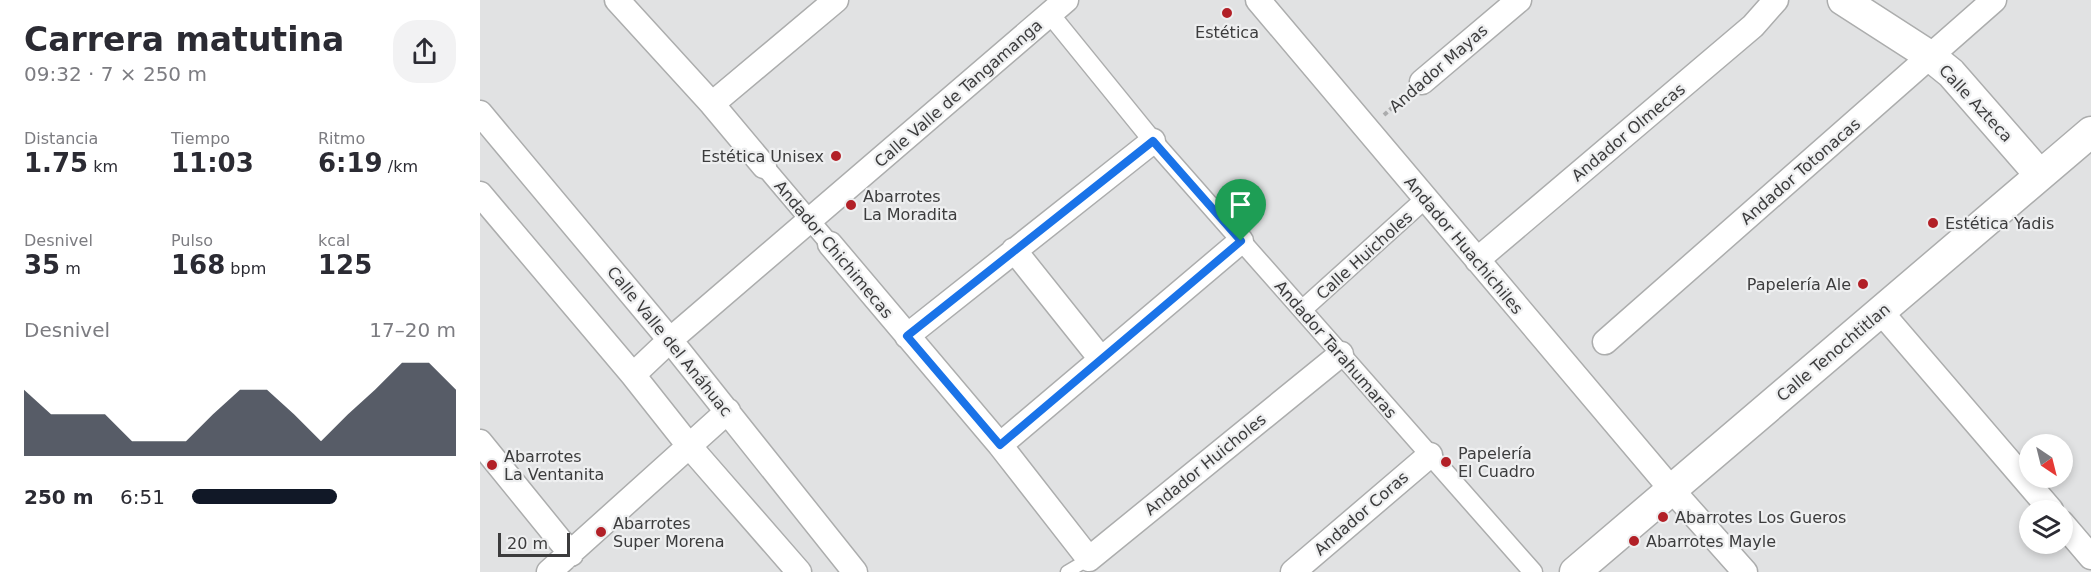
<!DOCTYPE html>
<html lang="es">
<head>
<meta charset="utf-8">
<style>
	:root { --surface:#fff; --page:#f2f2f3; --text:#2b2b33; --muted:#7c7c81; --accent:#111827 }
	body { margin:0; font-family:"DejaVu Sans",sans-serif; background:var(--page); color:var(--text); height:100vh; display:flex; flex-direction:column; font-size:22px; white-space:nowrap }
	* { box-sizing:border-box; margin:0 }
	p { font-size:20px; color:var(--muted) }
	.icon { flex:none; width:33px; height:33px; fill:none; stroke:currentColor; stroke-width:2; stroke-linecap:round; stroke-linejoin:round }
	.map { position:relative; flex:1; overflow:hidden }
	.sheet { display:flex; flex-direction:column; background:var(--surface); width:480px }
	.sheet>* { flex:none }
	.needle { width:39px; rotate:145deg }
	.tools { position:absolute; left:1539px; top:434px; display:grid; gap:12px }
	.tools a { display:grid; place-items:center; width:54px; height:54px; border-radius:50%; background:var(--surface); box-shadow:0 3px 9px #0003; font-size:30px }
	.scale { position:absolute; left:18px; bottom:15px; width:72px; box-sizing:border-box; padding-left:6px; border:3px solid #3c3c3d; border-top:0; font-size:16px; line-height:21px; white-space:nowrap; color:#3c3c3d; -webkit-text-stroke:4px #eeeff0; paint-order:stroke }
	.pin { position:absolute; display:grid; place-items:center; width:51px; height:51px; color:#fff; margin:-62px -26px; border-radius:50% 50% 50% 0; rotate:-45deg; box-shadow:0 0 6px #0007 }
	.pin .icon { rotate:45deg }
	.round { display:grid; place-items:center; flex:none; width:63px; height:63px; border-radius:24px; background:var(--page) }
	.summary { display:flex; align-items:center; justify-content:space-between; height:102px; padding:0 24px }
	h1 { font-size:33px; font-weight:700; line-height:45px }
	.stats { display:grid; grid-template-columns:repeat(3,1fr); gap:9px; height:102px; padding:6px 24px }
	.stats div { display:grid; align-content:center }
	.stats b { font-size:26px; font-weight:700 }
	.stats small { font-size:16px; font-weight:400 }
	.stats p { font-size:16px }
	.chart { height:168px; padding:12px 24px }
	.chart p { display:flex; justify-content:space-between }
	.chart svg { width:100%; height:108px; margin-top:6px; fill:var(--accent); opacity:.7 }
	ul { padding:0 24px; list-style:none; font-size:20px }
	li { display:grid; grid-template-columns:96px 72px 1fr; align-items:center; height:45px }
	li i { height:15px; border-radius:8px; background:var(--accent) }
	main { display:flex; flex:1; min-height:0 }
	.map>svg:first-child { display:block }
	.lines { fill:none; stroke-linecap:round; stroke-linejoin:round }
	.service-casing { stroke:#acadad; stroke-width:15 }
	.pedestrian-casing { stroke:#acadad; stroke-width:21 }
	.minor-casing { stroke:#acadad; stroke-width:27 }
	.tertiary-casing { stroke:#acadad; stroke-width:33 }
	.path { stroke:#abacad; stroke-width:4; stroke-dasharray:4.5 3; stroke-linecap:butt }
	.service { stroke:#fff; stroke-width:12 }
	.pedestrian { stroke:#fff; stroke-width:18 }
	.minor { stroke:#fff; stroke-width:24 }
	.tertiary { stroke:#fff; stroke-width:30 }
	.route-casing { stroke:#fff; stroke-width:12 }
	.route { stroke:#1a73e8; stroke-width:8 }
	.poi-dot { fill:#b22027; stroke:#eeeff0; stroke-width:2 }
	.labels { text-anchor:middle; stroke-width:4.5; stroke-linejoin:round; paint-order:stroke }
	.poi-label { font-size:16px; fill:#3c3c3d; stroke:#eeeff0; text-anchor:start }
	.street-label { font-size:16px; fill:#3c3c3d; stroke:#eeeff0 }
</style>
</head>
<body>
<main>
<section class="sheet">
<div class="summary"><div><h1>Carrera matutina</h1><p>09:32 · 7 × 250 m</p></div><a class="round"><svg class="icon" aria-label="share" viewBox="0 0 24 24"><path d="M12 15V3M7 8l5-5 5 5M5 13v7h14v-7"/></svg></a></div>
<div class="stats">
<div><p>Distancia</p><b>1.75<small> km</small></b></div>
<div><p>Tiempo</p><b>11:03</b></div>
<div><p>Ritmo</p><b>6:19<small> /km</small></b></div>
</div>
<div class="stats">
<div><p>Desnivel</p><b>35<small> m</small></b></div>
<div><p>Pulso</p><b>168<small> bpm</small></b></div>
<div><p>kcal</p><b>125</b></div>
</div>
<div class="chart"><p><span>Desnivel</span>17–20 m</p>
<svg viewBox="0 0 160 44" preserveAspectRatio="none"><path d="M0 44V17L10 27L20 27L30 27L40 38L50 38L60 38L70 27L80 17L90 17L100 27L110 38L120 27L130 17L140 6L150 6L160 17V44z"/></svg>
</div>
<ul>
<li><b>250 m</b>6:51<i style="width:55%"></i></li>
</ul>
</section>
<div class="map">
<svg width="1611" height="572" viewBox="0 0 1611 572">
	<rect width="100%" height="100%" fill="#e1e2e3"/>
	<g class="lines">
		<g class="service-casing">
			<path id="service" d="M587,572L609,559"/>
		</g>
		<g class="pedestrian-casing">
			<path id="pedestrian" d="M569,13L673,141L1053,572
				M284,166L350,244
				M822,310L945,199"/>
		</g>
		<g class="minor-casing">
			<path id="minor" d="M137,0L232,104L284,166
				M778,0L1192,490L1265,572
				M942,82L1039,0
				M232,104L356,0
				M0,113L190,340L375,572
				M0,194L153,375L210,447L319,572
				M350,244L520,445L609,559L861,354
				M534,250L621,359
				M997,260L1273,26L1296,0
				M1401,312L1571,510
				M427,336L673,141
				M1125,342L1514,0
				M153,375L190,340L586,0
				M0,442L91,554
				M520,445L761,241
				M1582,523L1611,557
				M69,572L248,411
				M813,572L950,455"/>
		</g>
		<g class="tertiary-casing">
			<path id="tertiary" d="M1363,0L1450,56L1471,73L1560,175
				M1095,572L1611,132"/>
		</g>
		<path class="path" d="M904,115L925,96"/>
		<use href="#service" class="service"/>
		<use href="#pedestrian" class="pedestrian"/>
		<use href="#minor" class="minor"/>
		<use href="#tertiary" class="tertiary"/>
	</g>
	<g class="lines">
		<g class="route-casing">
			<path id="route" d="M673,141L761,241L520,445L427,336Z"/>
		</g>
		<use href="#route" class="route"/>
	</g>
	<g class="poi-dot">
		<circle cx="747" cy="13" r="6"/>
		<circle cx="356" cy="156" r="6"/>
		<circle cx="371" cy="205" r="6"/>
		<circle cx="1453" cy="223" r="6"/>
		<circle cx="1383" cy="284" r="6"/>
		<circle cx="966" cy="462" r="6"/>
		<circle cx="12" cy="465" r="6"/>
		<circle cx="1183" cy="517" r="6"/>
		<circle cx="121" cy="532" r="6"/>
		<circle cx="1154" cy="541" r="6"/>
	</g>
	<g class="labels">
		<g class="poi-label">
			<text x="747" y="38" text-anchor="middle">Estética</text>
			<text x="344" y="162" text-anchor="end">Estética Unisex</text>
			<text x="383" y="202">Abarrotes<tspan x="383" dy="18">La Moradita</tspan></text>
			<text x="1465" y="229">Estética Yadis</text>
			<text x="1371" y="290" text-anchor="end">Papelería Ale</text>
			<text x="978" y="459">Papelería<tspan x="978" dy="18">El Cuadro</tspan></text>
			<text x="24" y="462">Abarrotes<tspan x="24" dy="18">La Ventanita</tspan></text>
			<text x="1195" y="523">Abarrotes Los Gueros</text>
			<text x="133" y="529">Abarrotes<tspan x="133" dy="18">Super Morena</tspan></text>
			<text x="1166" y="547">Abarrotes Mayle</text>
		</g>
		<g class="street-label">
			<text transform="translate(958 68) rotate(-41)" y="6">Andador Mayas</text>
			<text transform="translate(478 93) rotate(-41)" y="6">Calle Valle de Tangamanga</text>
			<text transform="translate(1496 103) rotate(47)" y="6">Calle Azteca</text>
			<text transform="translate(1148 132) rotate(-40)" y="6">Andador Olmecas</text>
			<text transform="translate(1320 171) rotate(-41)" y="6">Andador Totonacas</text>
			<text transform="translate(984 245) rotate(50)" y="6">Andador Huachichiles</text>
			<text transform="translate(354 249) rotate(50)" y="6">Andador Chichimecas</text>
			<text transform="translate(884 255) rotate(-42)" y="6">Calle Huicholes</text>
			<text transform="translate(190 341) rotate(51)" y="6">Calle Valle del Anáhuac</text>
			<text transform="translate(856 349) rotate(49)" y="6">Andador Tarahumaras</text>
			<text transform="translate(1353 352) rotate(-40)" y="6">Calle Tenochtitlan</text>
			<text transform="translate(725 464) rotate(-39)" y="6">Andador Huicholes</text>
			<text transform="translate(881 513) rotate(-41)" y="6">Andador Coras</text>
		</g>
	</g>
</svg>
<div class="tools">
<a><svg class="needle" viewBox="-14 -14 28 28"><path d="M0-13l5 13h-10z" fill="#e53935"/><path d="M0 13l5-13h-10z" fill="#7c7c81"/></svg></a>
<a><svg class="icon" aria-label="layers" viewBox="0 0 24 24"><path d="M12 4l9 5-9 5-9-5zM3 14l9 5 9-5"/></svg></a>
</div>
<div class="scale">20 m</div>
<div class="pin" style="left:761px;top:241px;background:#1e9e55"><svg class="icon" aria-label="arrive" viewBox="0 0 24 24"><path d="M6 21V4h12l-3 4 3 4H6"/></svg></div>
</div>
</main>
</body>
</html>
